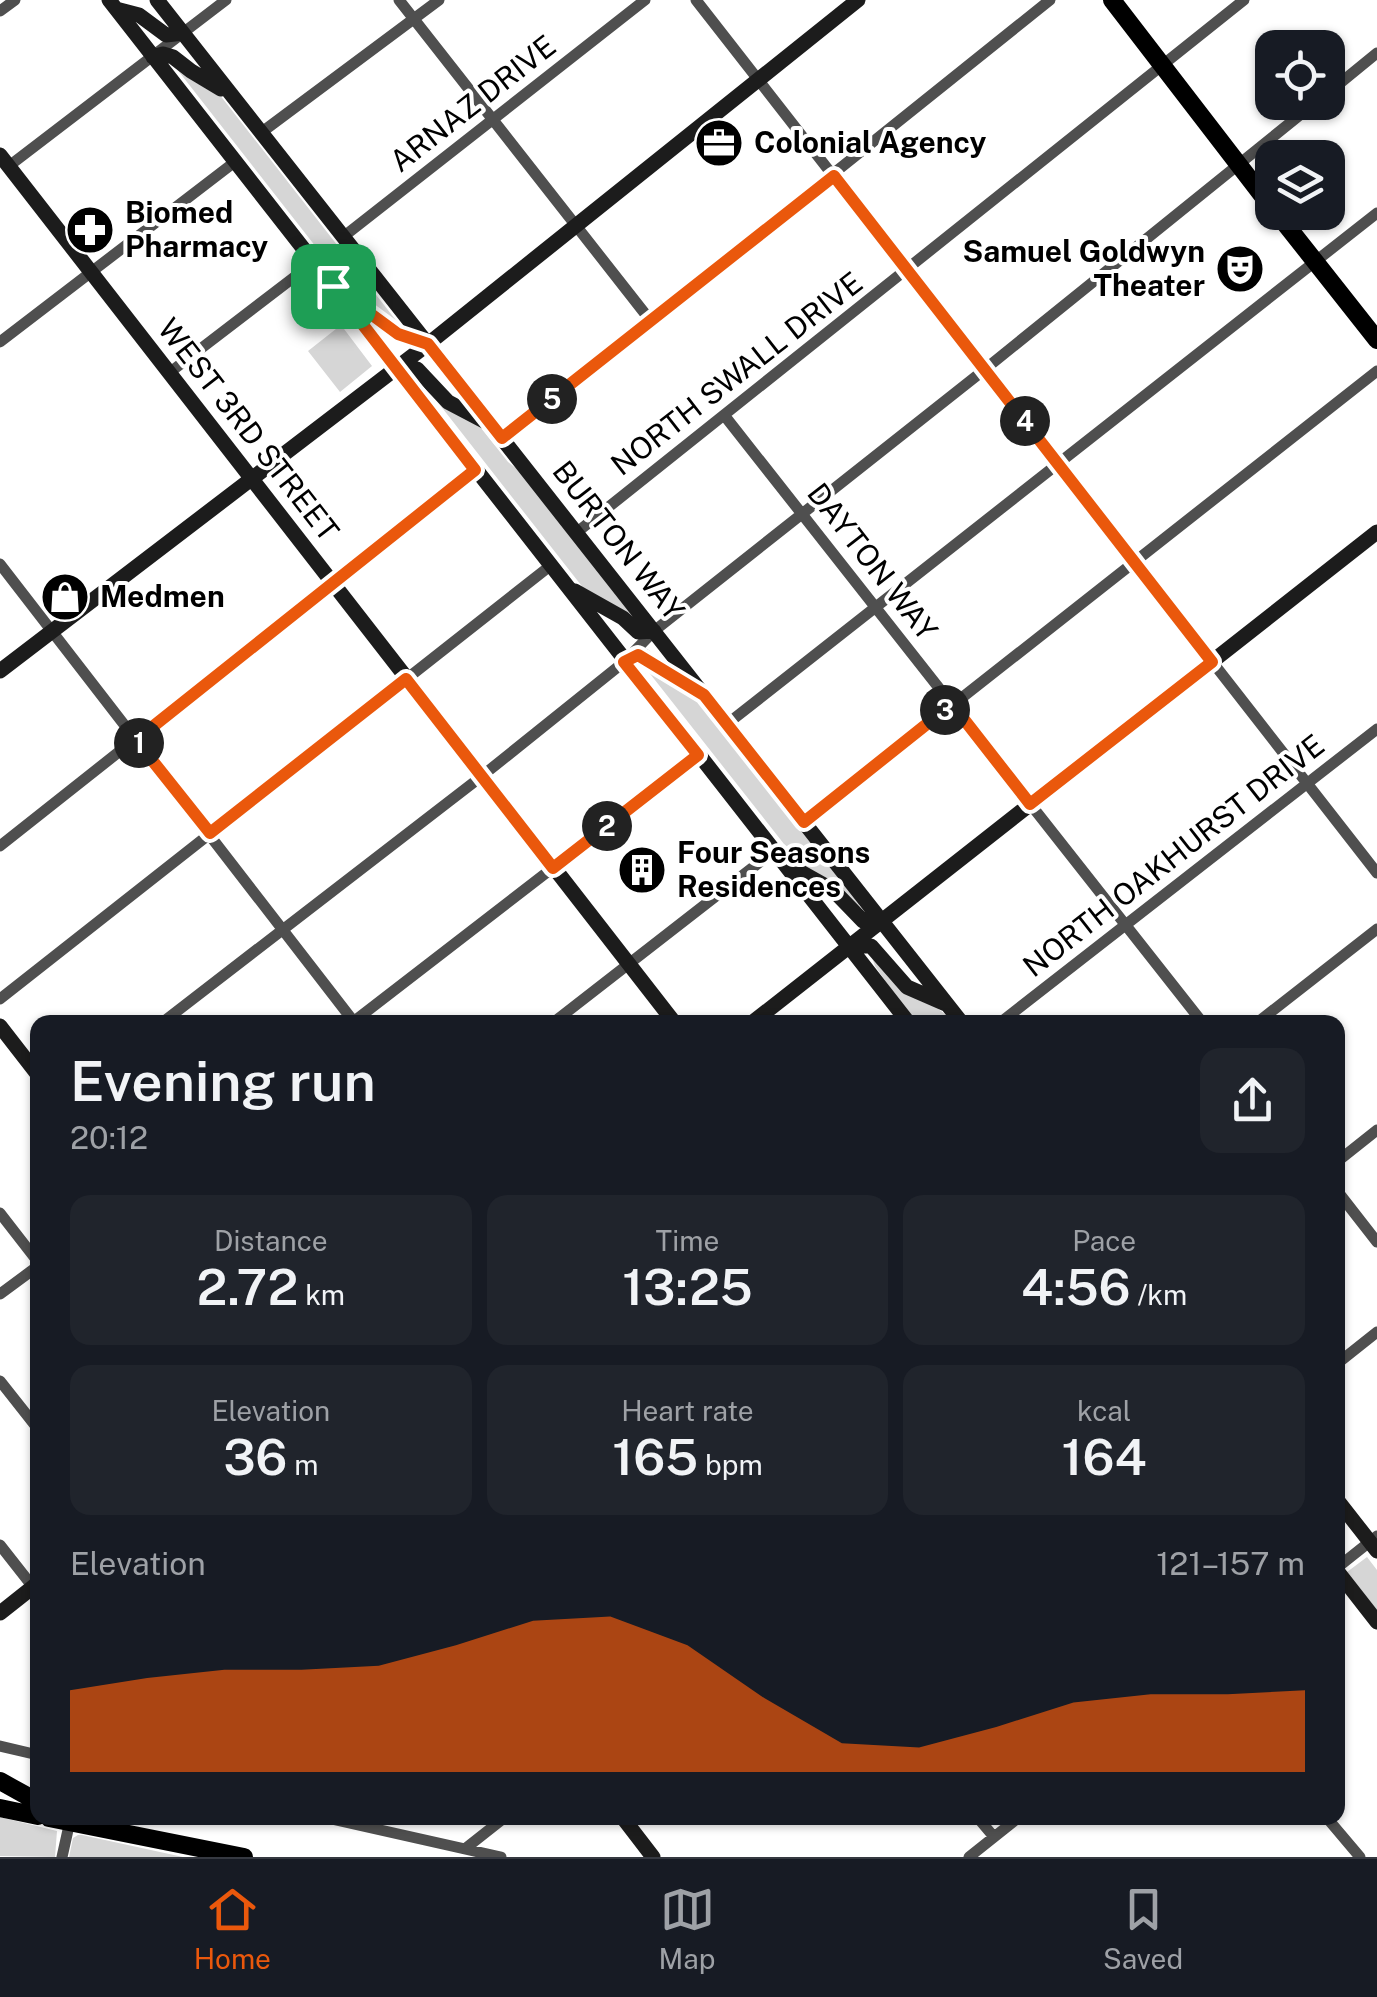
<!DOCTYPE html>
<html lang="en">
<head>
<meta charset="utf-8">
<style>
	:root { --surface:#171b24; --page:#20242c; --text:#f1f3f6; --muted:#9ea1a6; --line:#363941; --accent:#ea580c }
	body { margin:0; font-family:"Public Sans",sans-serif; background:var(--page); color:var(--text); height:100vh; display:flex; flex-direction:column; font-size:38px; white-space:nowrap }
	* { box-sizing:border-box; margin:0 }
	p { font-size:32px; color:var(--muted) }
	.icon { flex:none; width:55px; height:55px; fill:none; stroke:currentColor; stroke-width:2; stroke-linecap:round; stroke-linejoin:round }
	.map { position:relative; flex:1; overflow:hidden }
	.sheet { position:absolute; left:30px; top:1015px; width:1315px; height:810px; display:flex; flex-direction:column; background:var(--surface); border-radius:20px; box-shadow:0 2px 8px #0004 }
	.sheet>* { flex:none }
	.buttons { position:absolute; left:1255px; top:30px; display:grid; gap:20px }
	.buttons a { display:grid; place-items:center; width:90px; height:90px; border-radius:20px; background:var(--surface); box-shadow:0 2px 8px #0004; font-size:50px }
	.pin { position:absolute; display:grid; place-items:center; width:85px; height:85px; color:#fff; margin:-42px; border-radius:20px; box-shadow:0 5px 15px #0006 }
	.km { position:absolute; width:50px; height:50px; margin:-25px; border-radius:50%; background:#222; color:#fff; font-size:28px; line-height:50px; text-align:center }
	.round { display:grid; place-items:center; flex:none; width:105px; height:105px; border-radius:20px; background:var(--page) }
	.summary { display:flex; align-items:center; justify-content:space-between; height:170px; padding:0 40px }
	h1 { font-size:55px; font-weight:600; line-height:75px }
	.figures { display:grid; grid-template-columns:repeat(3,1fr); gap:15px; height:170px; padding:10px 40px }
	.figures div { display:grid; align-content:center; border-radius:20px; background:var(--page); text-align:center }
	.figures b { font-size:50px; font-weight:600 }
	.figures small { font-size:28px; font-weight:400 }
	.figures p { font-size:28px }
	.chart { height:280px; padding:20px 40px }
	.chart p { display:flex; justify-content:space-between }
	.chart svg { width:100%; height:180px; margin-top:10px; fill:var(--accent); opacity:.7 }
	.menu { display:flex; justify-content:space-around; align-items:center; height:140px; border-top:2px solid var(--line); background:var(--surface); font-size:28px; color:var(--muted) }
	.menu a { display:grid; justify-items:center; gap:5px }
	.menu .selected { color:var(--accent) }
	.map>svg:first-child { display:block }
	.green { fill:#d6d6d6 }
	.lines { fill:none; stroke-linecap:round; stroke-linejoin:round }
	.street { stroke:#4f4f4f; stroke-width:11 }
	.secondary { stroke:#1c1c1c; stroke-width:15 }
	.primary { stroke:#000; stroke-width:18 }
	.route-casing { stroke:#fff; stroke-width:20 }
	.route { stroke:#ea580c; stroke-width:12 }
	.labels { text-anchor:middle; stroke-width:8; stroke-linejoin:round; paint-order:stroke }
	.street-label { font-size:30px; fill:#000; stroke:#fff }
	.poi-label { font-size:30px; font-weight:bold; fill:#000; stroke:#fff; text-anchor:start }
</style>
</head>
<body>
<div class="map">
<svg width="1377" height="1857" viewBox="0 0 1377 1857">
	<rect width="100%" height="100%" fill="#fff"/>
	<path class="green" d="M169,59L216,90L402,328L404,336L348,288Z
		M341,325L372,366L340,392L308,351Z
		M418,377L481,428L508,462L522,473L643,627L588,594Z
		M640,661L697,696L858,901L862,913L806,872Z
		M870,952L947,1016L952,1022H914L875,966Z
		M1367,1557L1377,1570V1610L1347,1572Z
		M0,1817L57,1831L55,1857L0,1856Z
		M78,1835H82L183,1857H69L73,1838Z"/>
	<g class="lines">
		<path class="street" d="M399,0L650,320
			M696,0L1377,873
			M0,11L15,0
			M1328,93L1377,53
			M262,132L439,0
			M9,166L226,0
			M343,237L645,0
			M0,342L236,161
			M169,373L314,262
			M724,415L1202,1022
			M502,439L1050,0
			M576,533L1244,0
			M0,564L354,1022
			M727,724L1377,213
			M804,822L1377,371
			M0,846L475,470
			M0,999L550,566
			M163,1022L482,776L624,662L654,631L984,370L1316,102
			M353,1022L699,755
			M554,1022L774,851
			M1001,1022L1377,729
			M1258,1022L1377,929
			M1338,1161L1377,1130
			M1338,1192L1377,1242
			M0,1213L38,1262
			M0,1294L38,1266
			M1338,1363L1377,1332
			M0,1381L38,1429
			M0,1545L33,1587
			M1338,1567L1377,1536
			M0,1746L38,1755
			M327,1818L501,1857
			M978,1818L994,1837
			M1327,1818L1360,1857
			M466,1848L504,1818
			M62,1857L70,1821
			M969,1857L1018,1818"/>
		<path class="secondary" d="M109,0L908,1022
			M157,0L961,1022
			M116,9L139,15L166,35L183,33
			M153,57L163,54L173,57L191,71L221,89
			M0,155L674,1022
			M344,294L398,335L428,344
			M394,367L417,369L448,402L488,423
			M575,591L623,618L638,632L654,631
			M624,662L638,655L644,656L657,668L692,687
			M0,671L428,344L858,0
			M792,867L833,890L863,921L871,924L882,922
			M852,946H871L907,987L946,1004
			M753,1022L1377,532
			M0,1026L38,1075
			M1338,1501L1377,1551
			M1338,1572L1377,1622
			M0,1613L38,1583
			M623,1818L653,1857"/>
		<path class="primary" d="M1112,0L1272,208
			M1276,212L1377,340
			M0,1781L38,1802
			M0,1808L38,1816
			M49,1818L244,1857"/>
	</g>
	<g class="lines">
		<g class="route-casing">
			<path id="route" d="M834,176L1212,662L1030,804L952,704L804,822L704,695L638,655L624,662L698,755L553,868L406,679L210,833L136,740L475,470L333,286L398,334L428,344L502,438Z"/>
		</g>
		<use href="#route" class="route"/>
	</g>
	<defs>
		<g id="office-disc" transform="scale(2.5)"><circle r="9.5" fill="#000" stroke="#fff"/><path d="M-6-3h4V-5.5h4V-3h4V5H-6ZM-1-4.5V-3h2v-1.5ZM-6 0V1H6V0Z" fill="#fff"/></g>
		<g id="pharmacy-disc" transform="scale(2.5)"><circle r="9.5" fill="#000" stroke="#fff"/><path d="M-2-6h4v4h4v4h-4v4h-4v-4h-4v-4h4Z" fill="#fff"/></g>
		<g id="theatre-disc" transform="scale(2.5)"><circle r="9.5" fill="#000" stroke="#fff"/><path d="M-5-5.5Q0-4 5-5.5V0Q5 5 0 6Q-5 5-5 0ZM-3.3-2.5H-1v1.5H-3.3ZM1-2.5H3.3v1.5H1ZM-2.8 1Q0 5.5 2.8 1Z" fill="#fff"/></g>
		<g id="shop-disc" transform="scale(2.5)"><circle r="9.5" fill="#000" stroke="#fff"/><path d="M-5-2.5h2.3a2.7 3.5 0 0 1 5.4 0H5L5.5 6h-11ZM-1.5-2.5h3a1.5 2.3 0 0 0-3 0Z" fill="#fff"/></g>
		<g id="building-disc" transform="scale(2.5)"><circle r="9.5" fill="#000" stroke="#fff"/><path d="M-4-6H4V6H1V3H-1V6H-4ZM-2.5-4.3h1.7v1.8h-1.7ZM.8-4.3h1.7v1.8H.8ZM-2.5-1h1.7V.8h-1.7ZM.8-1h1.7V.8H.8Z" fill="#fff"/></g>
	</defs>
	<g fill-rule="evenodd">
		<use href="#office-disc" x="719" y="143"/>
		<use href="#pharmacy-disc" x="90" y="230"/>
		<use href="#theatre-disc" x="1240" y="269"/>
		<use href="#shop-disc" x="65" y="597"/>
		<use href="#building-disc" x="642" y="870"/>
	</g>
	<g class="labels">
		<g class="street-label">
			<text transform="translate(473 104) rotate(-38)" y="10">ARNAZ DRIVE</text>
			<text transform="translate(737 374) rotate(-38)" y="10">NORTH SWALL DRIVE</text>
			<text transform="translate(248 430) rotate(52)" y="10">WEST 3RD STREET</text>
			<text transform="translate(618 541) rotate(52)" y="10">BURTON WAY</text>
			<text transform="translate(872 562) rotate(52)" y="10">DAYTON WAY</text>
			<text transform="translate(1174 856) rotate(-38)" y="10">NORTH OAKHURST DRIVE</text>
		</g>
		<g class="poi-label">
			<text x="754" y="153">Colonial Agency</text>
			<text x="125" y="223">Biomed<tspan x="125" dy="34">Pharmacy</tspan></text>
			<text x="1205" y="262" text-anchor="end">Samuel Goldwyn<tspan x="1205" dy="34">Theater</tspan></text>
			<text x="100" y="607">Medmen</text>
			<text x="677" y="863">Four Seasons<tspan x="677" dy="34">Residences</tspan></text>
		</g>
	</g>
</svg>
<div class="buttons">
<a><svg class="icon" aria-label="locate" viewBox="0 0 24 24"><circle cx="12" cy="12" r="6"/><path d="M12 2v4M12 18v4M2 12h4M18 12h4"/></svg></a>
<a><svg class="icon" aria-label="layers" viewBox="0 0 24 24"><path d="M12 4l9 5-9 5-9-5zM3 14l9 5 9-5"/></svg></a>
</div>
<div class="pin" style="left:333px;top:286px;background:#1e9e55"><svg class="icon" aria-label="arrive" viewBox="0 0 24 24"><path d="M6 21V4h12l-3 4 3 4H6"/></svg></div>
<b class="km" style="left:139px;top:743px">1</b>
<b class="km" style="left:607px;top:826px">2</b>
<b class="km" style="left:945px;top:710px">3</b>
<b class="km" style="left:1025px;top:421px">4</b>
<b class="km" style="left:552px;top:399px">5</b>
<section class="sheet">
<div class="summary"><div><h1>Evening run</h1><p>20:12</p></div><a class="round"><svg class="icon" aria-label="share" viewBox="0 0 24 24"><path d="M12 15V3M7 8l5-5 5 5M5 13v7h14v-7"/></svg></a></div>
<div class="figures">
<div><p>Distance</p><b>2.72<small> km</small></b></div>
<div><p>Time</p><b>13:25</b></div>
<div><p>Pace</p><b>4:56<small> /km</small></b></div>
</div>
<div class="figures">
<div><p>Elevation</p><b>36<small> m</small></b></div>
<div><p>Heart rate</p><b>165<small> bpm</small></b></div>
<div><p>kcal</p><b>164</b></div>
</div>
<div class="chart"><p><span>Elevation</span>121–157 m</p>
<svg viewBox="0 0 160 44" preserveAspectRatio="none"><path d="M0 44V24L10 21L20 19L30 19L40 18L50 13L60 7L70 6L80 13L90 26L100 37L110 38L120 33L130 27L140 25L150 25L160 24V44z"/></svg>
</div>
</section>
</div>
<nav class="menu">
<a class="selected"><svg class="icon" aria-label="home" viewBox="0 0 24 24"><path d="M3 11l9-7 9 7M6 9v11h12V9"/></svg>Home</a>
<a><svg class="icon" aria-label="map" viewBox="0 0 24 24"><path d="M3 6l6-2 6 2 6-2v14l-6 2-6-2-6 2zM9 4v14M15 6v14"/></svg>Map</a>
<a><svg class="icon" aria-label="saved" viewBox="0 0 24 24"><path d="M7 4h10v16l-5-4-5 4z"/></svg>Saved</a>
</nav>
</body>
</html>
